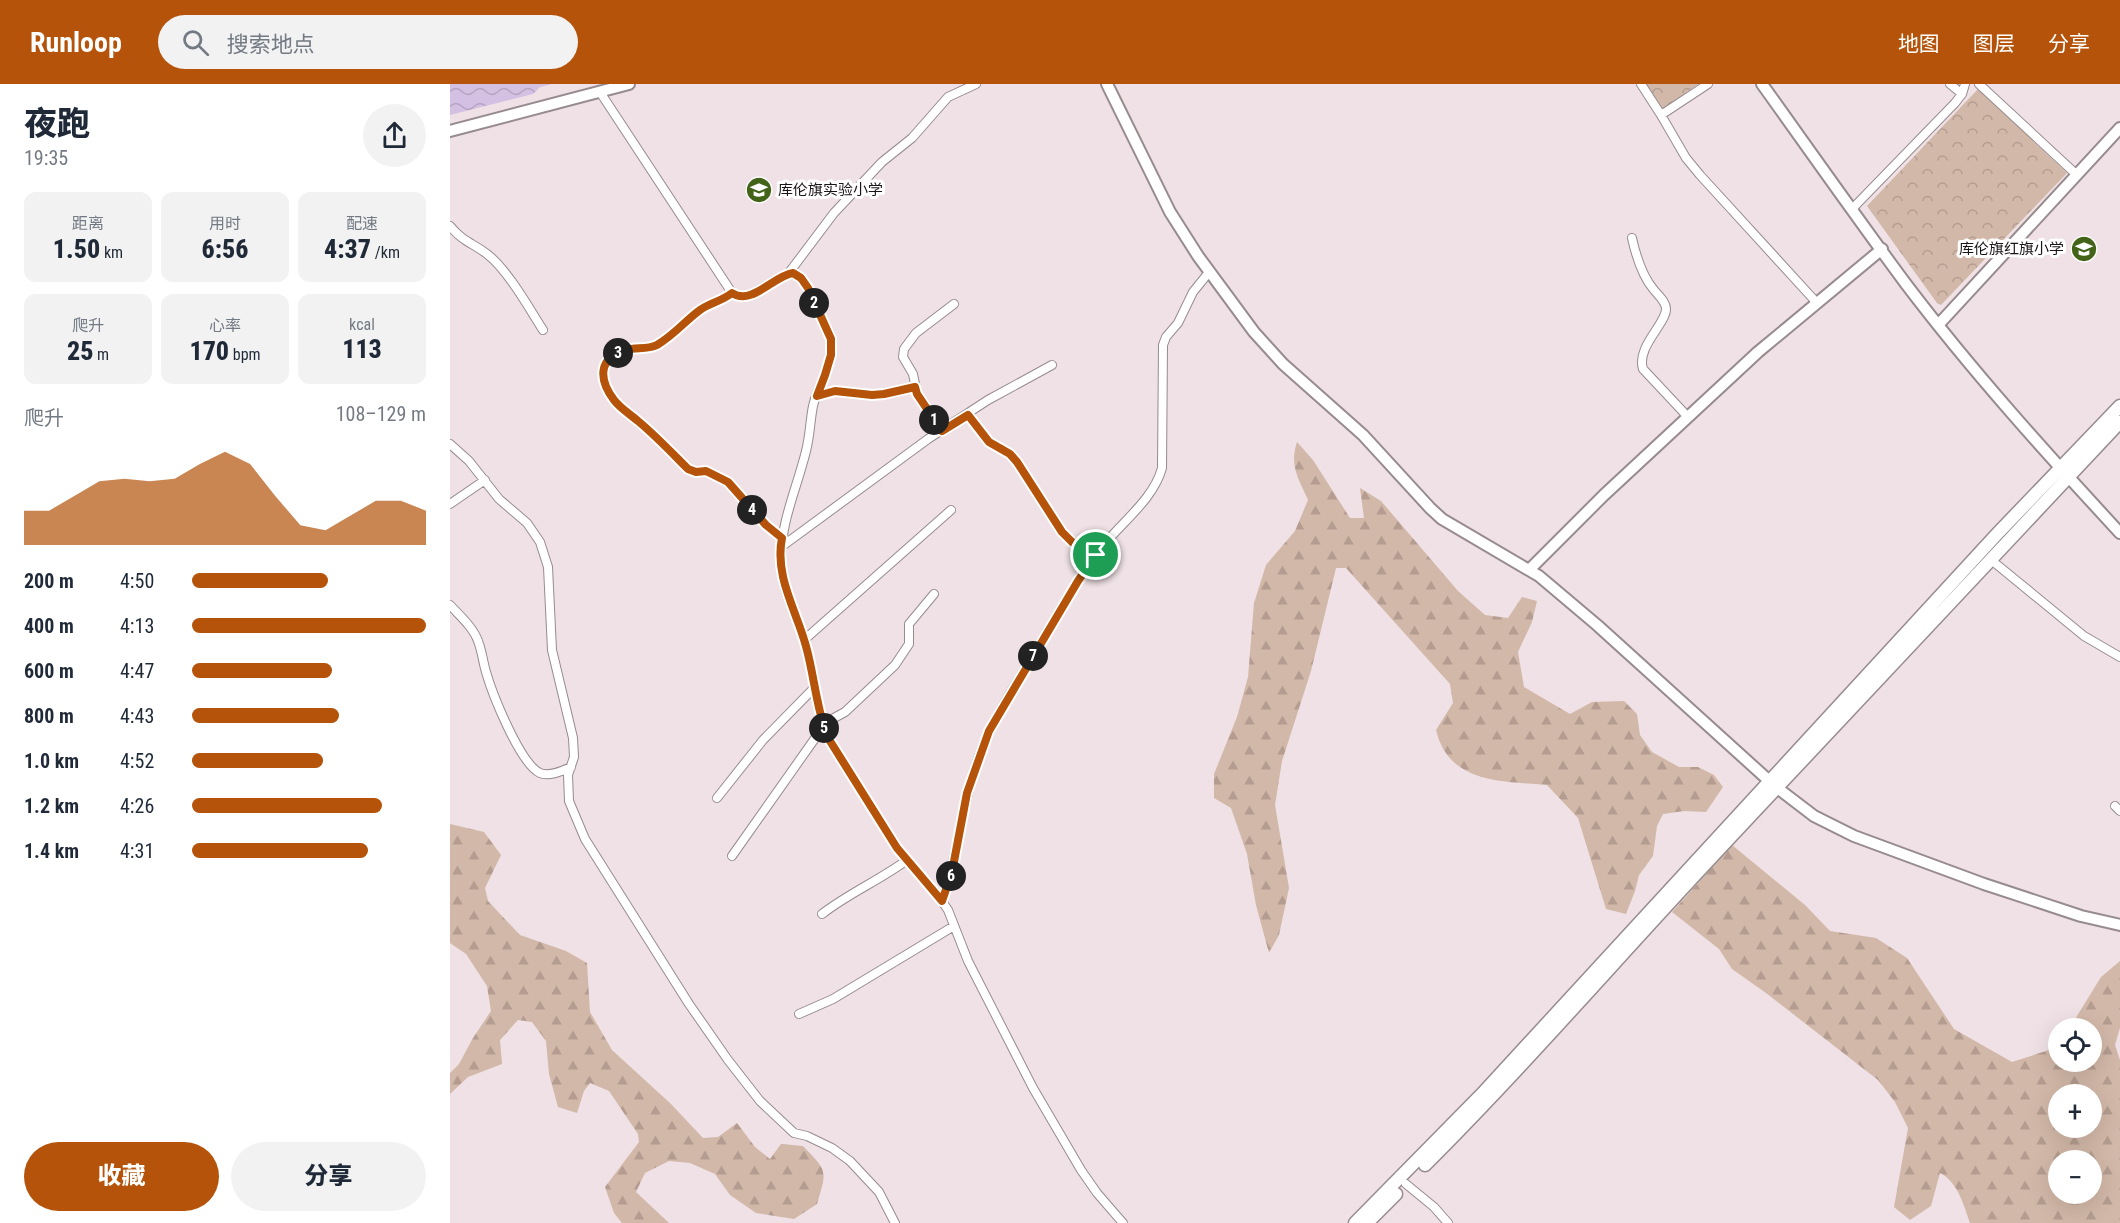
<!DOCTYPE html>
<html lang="zh">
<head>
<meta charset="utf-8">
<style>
	:root { --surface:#fff; --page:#f2f2f3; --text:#1f2937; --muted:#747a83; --accent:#b45309 }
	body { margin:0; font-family:"Roboto Condensed","Noto Sans SC",sans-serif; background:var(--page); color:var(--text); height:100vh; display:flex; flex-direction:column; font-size:22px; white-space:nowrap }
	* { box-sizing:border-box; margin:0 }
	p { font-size:20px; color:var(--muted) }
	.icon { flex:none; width:33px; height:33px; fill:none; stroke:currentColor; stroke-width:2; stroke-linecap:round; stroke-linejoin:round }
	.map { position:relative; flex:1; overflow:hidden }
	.details { display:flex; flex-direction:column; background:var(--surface); width:450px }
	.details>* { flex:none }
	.buttons { position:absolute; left:1598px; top:934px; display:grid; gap:12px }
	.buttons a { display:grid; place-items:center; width:54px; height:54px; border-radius:50%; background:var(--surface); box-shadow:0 6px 24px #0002; font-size:30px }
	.pin { position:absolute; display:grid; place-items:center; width:51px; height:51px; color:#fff; margin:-26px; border:3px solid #fff; border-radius:50%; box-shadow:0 2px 6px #0007 }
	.km { position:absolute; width:30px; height:30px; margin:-15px; border-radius:50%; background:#222; color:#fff; font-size:16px; line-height:30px; text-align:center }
	.round { display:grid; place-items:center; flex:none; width:63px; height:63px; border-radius:32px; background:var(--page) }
	.head { display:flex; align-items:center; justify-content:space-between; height:102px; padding:0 24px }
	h1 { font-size:33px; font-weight:800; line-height:45px }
	.figures { display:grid; grid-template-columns:repeat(3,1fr); gap:9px; height:102px; padding:6px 24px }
	.figures div { display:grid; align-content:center; border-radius:12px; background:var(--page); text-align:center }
	.figures b { font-size:26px; font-weight:800 }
	.figures small { font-size:16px; font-weight:400 }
	.figures p { font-size:16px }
	.chart { height:168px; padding:12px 24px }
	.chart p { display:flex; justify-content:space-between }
	.chart svg { width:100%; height:108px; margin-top:6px; fill:var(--accent); opacity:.7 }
	.action { display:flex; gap:12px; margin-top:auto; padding:12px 24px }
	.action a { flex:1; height:69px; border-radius:36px; background:var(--accent); color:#fff; font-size:24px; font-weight:800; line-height:69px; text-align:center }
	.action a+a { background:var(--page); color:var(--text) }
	ul { padding:0 24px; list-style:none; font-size:20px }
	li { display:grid; grid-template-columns:96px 72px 1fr; align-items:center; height:45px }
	li i { height:15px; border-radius:8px; background:var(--accent) }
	header { display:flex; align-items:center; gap:36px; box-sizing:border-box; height:84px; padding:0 30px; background:var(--accent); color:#fff }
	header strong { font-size:28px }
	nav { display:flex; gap:33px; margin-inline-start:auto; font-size:21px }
	.search { width:420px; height:54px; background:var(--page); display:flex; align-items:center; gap:15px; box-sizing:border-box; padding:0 21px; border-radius:33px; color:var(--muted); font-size:22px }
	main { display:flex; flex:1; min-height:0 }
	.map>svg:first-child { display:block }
	.forest { fill:url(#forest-firs); fill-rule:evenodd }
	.park { fill:url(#park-crowns) }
	.water { fill:url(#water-waves) }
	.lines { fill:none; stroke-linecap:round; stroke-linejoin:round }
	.minor-casing { stroke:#978b8e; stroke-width:10 }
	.tertiary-casing { stroke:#978b8e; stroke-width:14 }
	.secondary-casing { stroke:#978b8e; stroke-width:14 }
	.primary-casing { stroke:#978b8e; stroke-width:15 }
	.minor { stroke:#fff; stroke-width:8 }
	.tertiary { stroke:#fff; stroke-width:10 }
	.secondary { stroke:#fff; stroke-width:10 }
	.primary { stroke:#fff; stroke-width:12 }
	.route-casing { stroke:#fff; stroke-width:12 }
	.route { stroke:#b45309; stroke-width:8 }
	.labels { text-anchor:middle; stroke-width:6; stroke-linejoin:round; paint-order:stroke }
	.poi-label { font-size:15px; fill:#1a1516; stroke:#fff; text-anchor:start }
</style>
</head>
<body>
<header>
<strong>Runloop</strong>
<div class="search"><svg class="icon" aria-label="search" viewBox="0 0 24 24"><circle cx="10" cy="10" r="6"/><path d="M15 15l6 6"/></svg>搜索地点</div>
<nav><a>地图</a><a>图层</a><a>分享</a></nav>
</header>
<main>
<section class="details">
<div class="head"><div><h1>夜跑</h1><p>19:35</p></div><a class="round"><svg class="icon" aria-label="share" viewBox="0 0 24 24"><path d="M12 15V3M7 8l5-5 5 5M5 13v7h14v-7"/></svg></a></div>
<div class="figures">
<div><p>距离</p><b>1.50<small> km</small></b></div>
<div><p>用时</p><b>6:56</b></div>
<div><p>配速</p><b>4:37<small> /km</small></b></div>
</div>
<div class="figures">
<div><p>爬升</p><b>25<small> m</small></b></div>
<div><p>心率</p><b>170<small> bpm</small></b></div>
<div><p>kcal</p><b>113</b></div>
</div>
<div class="chart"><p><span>爬升</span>108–129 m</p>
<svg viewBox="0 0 160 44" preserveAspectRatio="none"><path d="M0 44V30L10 30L20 24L30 18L40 17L50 18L60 17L70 11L80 6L90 11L100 24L110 36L120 38L130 32L140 26L150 26L160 30V44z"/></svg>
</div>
<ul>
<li><b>200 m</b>4:50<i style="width:58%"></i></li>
<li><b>400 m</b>4:13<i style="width:100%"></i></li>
<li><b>600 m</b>4:47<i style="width:60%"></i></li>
<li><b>800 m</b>4:43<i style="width:63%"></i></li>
<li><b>1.0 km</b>4:52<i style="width:56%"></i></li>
<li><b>1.2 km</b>4:26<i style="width:81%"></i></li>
<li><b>1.4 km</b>4:31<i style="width:75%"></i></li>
</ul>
<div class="action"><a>收藏</a><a>分享</a></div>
</section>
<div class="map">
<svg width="1670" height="1139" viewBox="0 0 1670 1139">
	<defs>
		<pattern id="forest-firs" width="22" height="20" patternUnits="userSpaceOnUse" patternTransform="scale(1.5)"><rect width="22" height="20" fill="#d2b8a8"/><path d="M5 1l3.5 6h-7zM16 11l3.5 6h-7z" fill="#b49d90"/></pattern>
		<pattern id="park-crowns" width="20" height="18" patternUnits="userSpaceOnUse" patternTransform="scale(1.5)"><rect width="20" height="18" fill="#d2b8a8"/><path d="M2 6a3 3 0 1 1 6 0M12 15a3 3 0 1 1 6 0" fill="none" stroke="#b49d90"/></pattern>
		<pattern id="water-waves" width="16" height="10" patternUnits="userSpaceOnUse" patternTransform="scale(1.5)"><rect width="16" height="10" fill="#d3c0e3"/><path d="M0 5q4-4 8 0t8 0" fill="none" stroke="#b5a4c2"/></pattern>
	</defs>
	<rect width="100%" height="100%" fill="#efe1e5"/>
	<path class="forest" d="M847,358L863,376L900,434H914L910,404L931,417L1008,507L1035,531L1058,534L1072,513L1087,517L1082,538L1068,568L1074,603L1120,630L1142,618L1174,617L1187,630L1190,651L1202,668L1229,683H1248L1264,691L1273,703L1256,728L1234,727L1213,730L1207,742L1203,772L1189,791L1185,807L1176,830L1156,825L1128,734L1097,701C1052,697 999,700 986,646L1003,619L1000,600L896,484H886L861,587L832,677L825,721L839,804L829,851L819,869L806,821L797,770L781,724L764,714V690L787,633L798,593L804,519L816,481L845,447L858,416C849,395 839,382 847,358Z
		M0,740L34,748L51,771L35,804L38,817L70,851L116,867L137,879L140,928L162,966L221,1020L253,1054L268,1053L287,1039L305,1063L320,1075L331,1060L353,1062C378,1088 377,1086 367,1120L344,1135L306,1129L280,1111L265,1090L240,1079L219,1077L195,1089L186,1108L219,1139H172L164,1129L155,1103L189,1058L188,1050L159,1007L140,999L134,1007L127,1029L108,1023L99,990L96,957L82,938L68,936L50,956L52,980L18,993L0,1010V989L9,980L23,954L41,927L37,902L16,870L0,859Z
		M1282,761L1355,821L1380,847L1426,854L1457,874L1504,945L1562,978L1596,967L1608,960V978H1641V945H1619L1651,893L1670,877V944L1665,961L1670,976V1139H1520C1514,1122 1508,1098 1490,1089L1481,1122L1460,1136L1444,1123L1458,1044L1445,1018L1428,996L1316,909L1282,885L1269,865L1222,828ZM1608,1011H1641V1044H1608ZM1608,1077H1641V1110H1608Z"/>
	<path class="park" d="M1196,0H1248L1213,25Z
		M1528,5L1617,89L1491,221L1487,219L1417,122Z"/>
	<path class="water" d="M0,0H102L90,3L83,10L0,31Z"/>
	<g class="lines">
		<g class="minor-casing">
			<path id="minor" d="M1191,0L1211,31L1258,0
				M1500,0L1512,10
				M1529,0L1627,91
				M150,8L282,209C306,224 333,175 351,195C359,203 363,217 368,227C372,236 380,247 381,256C384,280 368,300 363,322C360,337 360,352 356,367C347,404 330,439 331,478C331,506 349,537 357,565C365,595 366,628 380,657L447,764L489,813L498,826L518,877L583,1004L631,1086L647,1109L673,1139
				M1211,31L1236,74L1250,91L1367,219
				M1402,125L1505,19L1512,10L1515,0
				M0,142C13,158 23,159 37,170C57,185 79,224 93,246
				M1182,154C1186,172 1192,192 1204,206C1209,212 1216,218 1216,225C1216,240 1186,263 1193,285L1238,333
				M338,190L384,129L432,78L462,54L498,13L526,0
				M282,209C272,217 260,219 250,226C235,237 224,251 207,261C197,266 186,263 176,266C147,274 149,296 164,316C171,325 180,330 188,337C206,352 222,369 238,385L246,388L256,387L278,398L316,441L332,454
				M367,312L385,307L422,311L434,310L465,303
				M518,331L539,358L560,370L567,378L612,448L622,458L646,471
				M492,347L467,310L463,290L453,273L454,265L466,249L504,220
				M0,360L19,377L49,415L77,439L90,458L98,483L102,566L123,654L124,673L118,691L119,717L135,755L239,920L278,976L310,1017L344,1049L357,1052L382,1064L400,1077L429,1108L445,1139
				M0,420L35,396
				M331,463L478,355L538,316L602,281
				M1540,475L1634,552L1670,573
				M0,521C10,532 23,543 28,557C32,567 33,578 36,588C42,609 70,680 90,689C99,693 112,687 121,683
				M354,556L501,426
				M373,640L395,628L445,581L459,560V540L484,510
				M267,714L313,656L365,603
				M1665,722L1670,727
				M282,772L373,643
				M492,817C511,761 513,701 540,646C553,618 572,591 588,563C607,531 626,497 649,467C669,440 703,417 712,384L713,261L716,253L728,239L743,208L760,187
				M372,830C399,809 430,796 457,776
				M349,930L383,915L504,842
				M956,1100L984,1123L998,1139"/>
		</g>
		<g class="tertiary-casing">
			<path id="tertiary" d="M657,0L720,128L748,172L804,248L833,280L913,351L980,424L992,435L1089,492L1147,541L1326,703L1364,732L1404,752L1534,800L1631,832L1670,841
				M1312,0C1360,67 1407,134 1456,200C1522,287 1596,369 1670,449
				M1489,240L1670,44
				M1079,486L1154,411L1308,268L1432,165"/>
		</g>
		<g class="secondary-casing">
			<path id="secondary" d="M0,47L179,0"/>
		</g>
		<g class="primary-casing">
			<path id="primary" d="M975,1081C1069,987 1156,887 1247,789C1387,638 1528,488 1670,338
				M905,1139L1032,1010L1547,450L1670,322
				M917,1139L946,1110"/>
		</g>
		<use href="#minor" class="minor"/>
		<use href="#tertiary" class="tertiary"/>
		<use href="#secondary" class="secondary"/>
		<use href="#primary" class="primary"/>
	</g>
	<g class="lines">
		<g class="route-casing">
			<path id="route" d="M343,189L351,194L358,204L381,255V271L375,291L367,312L385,307L422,311L434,310L465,303L467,310L492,347L518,331L539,358L560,370L567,378L612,448L622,458L646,471L628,497L539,647L517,709L502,788L492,817L447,764L380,657C367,629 365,597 357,566C348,529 324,494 332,454L316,441L278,398L256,387L246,388L238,385C222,369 206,352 188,337C180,330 171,325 164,316C149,296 147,274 176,266C186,263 197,266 207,261C224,251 235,237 250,226C260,219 272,217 282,209C302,222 323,192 343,189Z"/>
		</g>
		<use href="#route" class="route"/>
	</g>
	<defs>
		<g id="school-disc" transform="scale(1.35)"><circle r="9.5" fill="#436318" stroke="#fff"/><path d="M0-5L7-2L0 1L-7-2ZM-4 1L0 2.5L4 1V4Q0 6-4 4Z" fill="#fff"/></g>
	</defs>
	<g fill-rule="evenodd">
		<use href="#school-disc" x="309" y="106"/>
		<use href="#school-disc" x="1634" y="165"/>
	</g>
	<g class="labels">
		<g class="poi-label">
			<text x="328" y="111">库伦旗实验小学</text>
			<text x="1614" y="170" text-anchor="end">库伦旗红旗小学</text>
		</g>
	</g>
</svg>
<div class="buttons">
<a><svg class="icon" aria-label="locate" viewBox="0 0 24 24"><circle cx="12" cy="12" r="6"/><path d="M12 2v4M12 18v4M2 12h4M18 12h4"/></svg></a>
<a>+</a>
<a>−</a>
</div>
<div class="pin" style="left:646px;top:471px;background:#1e9e55"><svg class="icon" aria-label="arrive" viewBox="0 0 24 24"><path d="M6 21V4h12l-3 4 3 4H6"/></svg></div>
<b class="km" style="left:484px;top:336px">1</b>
<b class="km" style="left:364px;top:219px">2</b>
<b class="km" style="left:168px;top:269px">3</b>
<b class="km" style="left:302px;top:426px">4</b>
<b class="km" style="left:374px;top:644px">5</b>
<b class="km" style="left:501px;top:792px">6</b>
<b class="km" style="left:583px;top:572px">7</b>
</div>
</main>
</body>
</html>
